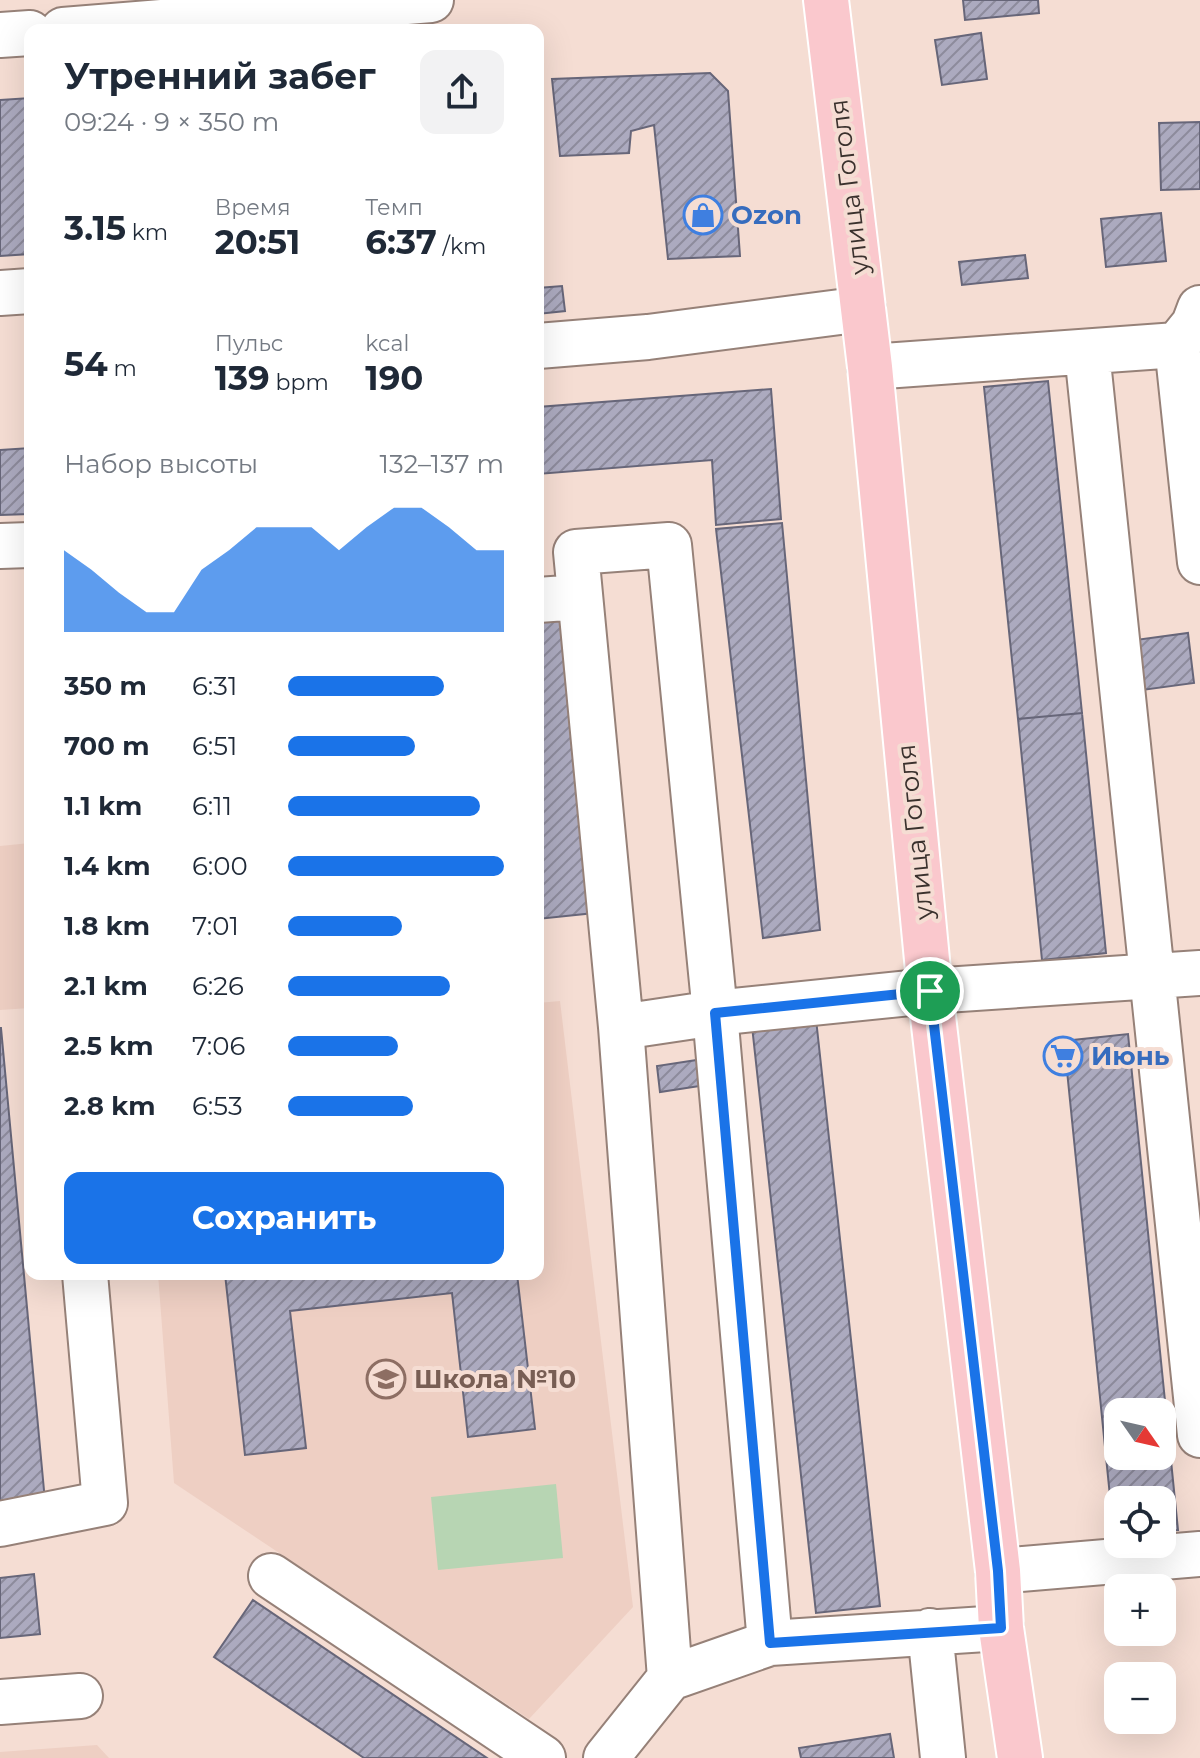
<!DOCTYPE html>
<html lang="ru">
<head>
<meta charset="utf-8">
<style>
	:root { --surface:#fff; --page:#f2f2f3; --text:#1f2937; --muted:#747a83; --accent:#1a73e8 }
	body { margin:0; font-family:Montserrat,sans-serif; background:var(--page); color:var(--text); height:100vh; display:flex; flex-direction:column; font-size:30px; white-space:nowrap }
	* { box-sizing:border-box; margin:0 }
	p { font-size:26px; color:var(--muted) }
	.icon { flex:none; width:44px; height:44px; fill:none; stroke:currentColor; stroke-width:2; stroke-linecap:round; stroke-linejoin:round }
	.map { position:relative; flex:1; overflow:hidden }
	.details { position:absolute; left:24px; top:24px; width:520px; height:1256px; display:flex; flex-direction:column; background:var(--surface); border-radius:16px; box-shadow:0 8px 32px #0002 }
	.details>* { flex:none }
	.needle { width:52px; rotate:124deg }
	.fabs { position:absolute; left:1104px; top:1398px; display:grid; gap:16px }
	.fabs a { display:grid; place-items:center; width:72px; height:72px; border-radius:16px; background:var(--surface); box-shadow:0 8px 32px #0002; font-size:40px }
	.pin { position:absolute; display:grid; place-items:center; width:68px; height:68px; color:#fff; margin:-34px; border:4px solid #fff; border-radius:50%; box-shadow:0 2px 8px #0007 }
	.round { display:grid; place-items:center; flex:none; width:84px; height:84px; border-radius:16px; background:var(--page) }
	.head { display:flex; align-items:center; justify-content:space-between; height:136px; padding:0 40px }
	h1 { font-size:36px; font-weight:700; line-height:60px }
	.stats { display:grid; grid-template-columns:repeat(3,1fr); gap:12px; height:136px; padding:8px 40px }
	.stats div { display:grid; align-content:center }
	.stats b { font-size:34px; font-weight:700 }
	.stats small { font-size:22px; font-weight:400 }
	.stats p { font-size:22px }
	.chart { height:224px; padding:16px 40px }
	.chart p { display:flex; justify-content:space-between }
	.chart svg { width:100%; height:144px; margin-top:8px; fill:var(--accent); opacity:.7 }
	.action { display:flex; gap:16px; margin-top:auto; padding:16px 40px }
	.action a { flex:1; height:92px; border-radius:16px; background:var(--accent); color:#fff; font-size:32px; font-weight:700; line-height:92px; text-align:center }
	ul { padding:0 40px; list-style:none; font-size:26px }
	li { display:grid; grid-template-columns:128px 96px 1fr; align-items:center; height:60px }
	li i { height:20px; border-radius:10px; background:var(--accent) }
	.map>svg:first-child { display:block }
	.built { fill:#eecfc3 }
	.green { fill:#b7d5b3 }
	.building { fill:url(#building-hatch); stroke:#676679; stroke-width:2; fill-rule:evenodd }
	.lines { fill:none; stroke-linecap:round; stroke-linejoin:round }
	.minor-casing { stroke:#968178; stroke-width:48 }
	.major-casing { stroke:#fff; stroke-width:48 }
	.minor { stroke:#fff; stroke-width:44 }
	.major { stroke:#fac8cd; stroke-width:44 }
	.route-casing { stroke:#fff; stroke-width:16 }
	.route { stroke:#1a73e8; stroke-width:10 }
	.labels { text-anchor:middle; stroke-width:8; stroke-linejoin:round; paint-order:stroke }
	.street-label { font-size:26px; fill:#3a312d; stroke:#f5ddd3 }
	.shop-label { font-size:26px; font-weight:bold; fill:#366cbe; stroke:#f5ddd3; text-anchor:start }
	.education-label { font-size:26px; font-weight:bold; fill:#785e54; stroke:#f5ddd3; text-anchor:start }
</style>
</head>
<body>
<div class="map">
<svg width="1200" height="1758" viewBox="0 0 1200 1758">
	<defs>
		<pattern id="building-hatch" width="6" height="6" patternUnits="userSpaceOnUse" patternTransform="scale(2)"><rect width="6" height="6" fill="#acaabf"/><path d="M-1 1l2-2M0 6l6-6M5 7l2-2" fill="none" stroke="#8d8b9c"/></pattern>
	</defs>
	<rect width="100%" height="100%" fill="#f5ddd3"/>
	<path class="built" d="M30,843V1008L0,1010V846Z
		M560,1001L633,1607L529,1719L174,1483L158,1274H538V1003Z
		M97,1745L109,1758H0V1752Z"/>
	<path class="green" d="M556,1484L563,1558L438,1570L431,1497Z"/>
	<path class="building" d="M963,0H1038L1039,13L965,20Z
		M981,33L987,79L942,85L935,40Z
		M710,73L728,91L740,256L668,259L654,125L631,131L629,153L560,156L552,79Z
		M30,98V254L0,256V100Z
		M1200,122V189L1161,190L1159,123Z
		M1161,213L1166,261L1106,267L1101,219Z
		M1025,255L1028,278L962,285L959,262Z
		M562,286L565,311L538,314V288Z
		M1048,381L1082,713L1018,719L984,387Z
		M771,389L781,519L716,525L712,460L538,474V407Z
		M30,448V514L0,515V450Z
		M782,523L820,930L763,938L716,529Z
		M563,609L594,913L538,919V611Z
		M1188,633L1194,683L1135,691L1128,641Z
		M1082,713L1106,953L1042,960L1018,719Z
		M816,1019L880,1606L816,1613L752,1026Z
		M1,1028L45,1501L0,1505V1028Z
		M1128,1034L1178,1530L1162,1531V1500H1118V1536H1114L1064,1041ZM1118,1412H1162V1456H1118Z
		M710,1058L713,1084L660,1092L657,1066Z
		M225,1274H517L535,1429L468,1437L452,1293L290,1311L306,1448L245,1455Z
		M34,1574L40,1634L0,1638V1578Z
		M253,1600L487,1758H364L214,1657Z
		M890,1734L894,1758H801L799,1748Z"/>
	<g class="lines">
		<g class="minor-casing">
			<path id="minor" d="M63,30L431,0
				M0,35L30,33
				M0,293L30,291
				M1177,345L1200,562
				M538,346L648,337L863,309
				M1087,352L1200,1435
				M870,367L1177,345L1194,324L1200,308
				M0,546L30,545
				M538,600L580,597
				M621,1027L715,1013L669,545L576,552L621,1027L670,1678L770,1643
				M0,1524L105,1503L85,1274
				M998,1571L1200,1554
				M271,1576L543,1758
				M1001,1628L770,1643L715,1013L930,991L1200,973
				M930,1631L943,1758
				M0,1702L80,1696
				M606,1758L670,1678"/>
		</g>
		<g class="major-casing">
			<path id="major" d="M826,0L870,367L930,991L998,1571L1001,1628L1020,1758"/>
		</g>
		<use href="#minor" class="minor"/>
		<use href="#major" class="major"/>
	</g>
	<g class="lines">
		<g class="route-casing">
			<path id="route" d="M930,991L998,1571L1001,1628L770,1643L715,1013Z"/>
		</g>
		<use href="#route" class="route"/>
	</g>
	<defs>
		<g id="shop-ring" transform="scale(2)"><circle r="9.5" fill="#f5ddd3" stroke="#3f7fe0" stroke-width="1.5"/><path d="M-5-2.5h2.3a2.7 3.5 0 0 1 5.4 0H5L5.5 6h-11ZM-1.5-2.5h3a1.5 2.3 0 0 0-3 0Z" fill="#3f7fe0"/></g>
		<g id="supermarket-ring" transform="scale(2)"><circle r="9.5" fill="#f5ddd3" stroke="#3f7fe0" stroke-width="1.5"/><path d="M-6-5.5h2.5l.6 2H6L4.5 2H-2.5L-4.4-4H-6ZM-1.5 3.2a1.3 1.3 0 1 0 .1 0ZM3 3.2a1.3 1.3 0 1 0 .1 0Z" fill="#3f7fe0"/></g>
		<g id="school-ring" transform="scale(2)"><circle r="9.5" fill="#f5ddd3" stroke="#8d6e63" stroke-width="1.5"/><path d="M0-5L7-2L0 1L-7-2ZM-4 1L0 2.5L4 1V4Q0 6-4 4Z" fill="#8d6e63"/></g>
	</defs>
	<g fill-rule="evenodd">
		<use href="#shop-ring" x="703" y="215"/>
		<use href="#supermarket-ring" x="1063" y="1056"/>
		<use href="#school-ring" x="386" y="1379"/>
	</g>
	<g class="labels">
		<g class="street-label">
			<text transform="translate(849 187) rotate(-97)" y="9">улица Гоголя</text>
			<text transform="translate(915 832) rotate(-96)" y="9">улица Гоголя</text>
		</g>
		<g class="shop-label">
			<text x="731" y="224">Ozon</text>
			<text x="1091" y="1065">Июнь</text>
		</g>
		<g class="education-label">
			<text x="414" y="1388">Школа №10</text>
		</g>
	</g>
</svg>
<div class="fabs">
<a><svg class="needle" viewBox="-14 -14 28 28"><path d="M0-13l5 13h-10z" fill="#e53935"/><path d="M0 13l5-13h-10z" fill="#747a83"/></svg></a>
<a><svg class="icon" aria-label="locate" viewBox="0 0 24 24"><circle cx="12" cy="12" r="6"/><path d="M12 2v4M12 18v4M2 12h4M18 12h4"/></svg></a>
<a>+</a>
<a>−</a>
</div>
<div class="pin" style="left:930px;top:991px;background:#1e9e55"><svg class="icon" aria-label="arrive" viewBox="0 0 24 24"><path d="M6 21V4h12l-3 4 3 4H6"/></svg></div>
<section class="details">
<div class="head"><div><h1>Утренний забег</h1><p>09:24 · 9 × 350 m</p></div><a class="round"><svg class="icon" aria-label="share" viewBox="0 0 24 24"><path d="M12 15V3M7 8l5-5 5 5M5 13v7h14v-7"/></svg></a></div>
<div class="stats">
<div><b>3.15<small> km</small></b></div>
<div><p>Время</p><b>20:51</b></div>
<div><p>Темп</p><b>6:37<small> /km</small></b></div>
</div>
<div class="stats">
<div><b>54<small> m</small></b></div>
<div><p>Пульс</p><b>139<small> bpm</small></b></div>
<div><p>kcal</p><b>190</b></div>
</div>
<div class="chart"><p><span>Набор высоты</span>132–137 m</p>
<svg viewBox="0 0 160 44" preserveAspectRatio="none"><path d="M0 44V19L10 25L20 32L30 38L40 38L50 25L60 19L70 12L80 12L90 12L100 19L110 12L120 6L130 6L140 12L150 19L160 19V44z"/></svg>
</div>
<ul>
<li><b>350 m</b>6:31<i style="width:72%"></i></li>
<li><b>700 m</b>6:51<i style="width:59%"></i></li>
<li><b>1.1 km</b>6:11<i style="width:89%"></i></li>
<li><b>1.4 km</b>6:00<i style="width:100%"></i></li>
<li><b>1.8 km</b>7:01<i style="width:53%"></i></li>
<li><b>2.1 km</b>6:26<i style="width:75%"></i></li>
<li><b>2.5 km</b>7:06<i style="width:51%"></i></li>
<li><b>2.8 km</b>6:53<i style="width:58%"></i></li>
</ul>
<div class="action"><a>Сохранить</a></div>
</section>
</div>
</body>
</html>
